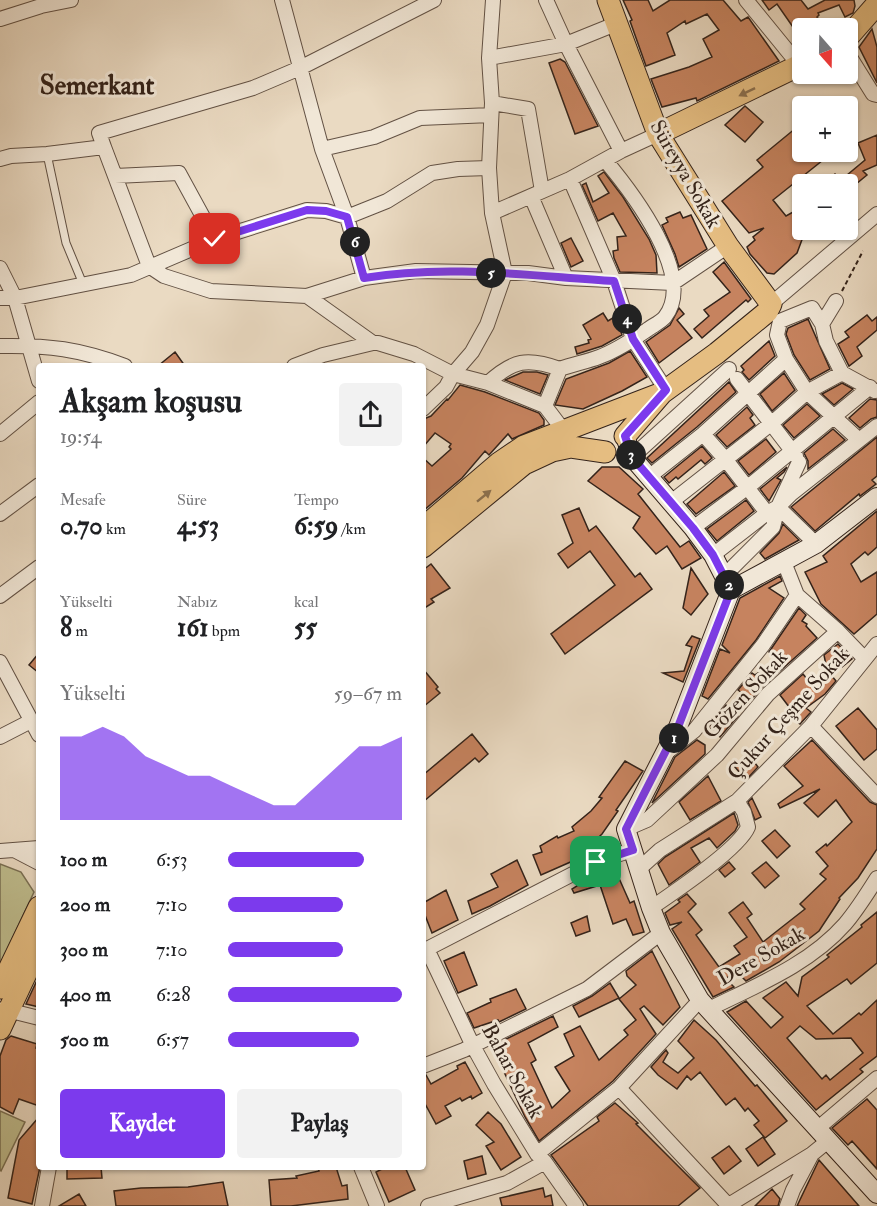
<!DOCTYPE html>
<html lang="tr">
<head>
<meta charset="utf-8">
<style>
	:root { --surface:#fff; --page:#f2f2f2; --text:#202124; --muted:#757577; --accent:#7c3aed }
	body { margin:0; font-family:"IM FELL Double Pica",serif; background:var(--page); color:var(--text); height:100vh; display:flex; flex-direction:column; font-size:22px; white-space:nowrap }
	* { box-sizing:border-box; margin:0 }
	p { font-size:20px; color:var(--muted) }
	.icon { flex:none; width:33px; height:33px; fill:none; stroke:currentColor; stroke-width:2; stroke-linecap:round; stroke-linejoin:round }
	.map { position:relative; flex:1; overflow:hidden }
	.details { position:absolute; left:36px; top:363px; width:390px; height:807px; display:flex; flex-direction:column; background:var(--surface); border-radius:6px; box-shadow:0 2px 4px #0004 }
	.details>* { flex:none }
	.needle { width:39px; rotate:160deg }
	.tools { position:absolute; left:792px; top:18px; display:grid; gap:12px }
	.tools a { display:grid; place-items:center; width:66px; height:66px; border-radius:6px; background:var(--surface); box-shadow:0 2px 4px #0004; font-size:30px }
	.pin { position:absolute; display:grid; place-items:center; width:51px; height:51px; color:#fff; margin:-26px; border-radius:12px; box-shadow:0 3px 9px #0006 }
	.km { position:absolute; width:30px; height:30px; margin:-15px; border-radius:50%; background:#222; color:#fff; font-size:16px; line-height:30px; text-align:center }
	.round { display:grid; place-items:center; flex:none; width:63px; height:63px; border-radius:6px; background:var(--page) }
	.headline { display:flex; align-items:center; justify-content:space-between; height:102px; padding:0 24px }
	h1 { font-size:33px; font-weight:800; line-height:45px }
	.stats { display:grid; grid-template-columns:repeat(3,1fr); gap:9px; height:102px; padding:6px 24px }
	.stats div { display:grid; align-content:center }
	.stats b { font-size:26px; font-weight:800 }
	.stats small { font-size:16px; font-weight:400 }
	.stats p { font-size:16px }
	.chart { height:168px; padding:12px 24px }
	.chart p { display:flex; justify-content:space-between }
	.chart svg { width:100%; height:108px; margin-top:6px; fill:var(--accent); opacity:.7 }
	.cta { display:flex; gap:12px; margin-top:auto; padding:12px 24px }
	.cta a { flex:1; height:69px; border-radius:6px; background:var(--accent); color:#fff; font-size:24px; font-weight:800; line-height:69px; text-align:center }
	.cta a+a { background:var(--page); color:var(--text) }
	ul { padding:0 24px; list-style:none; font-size:20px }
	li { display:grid; grid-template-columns:96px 72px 1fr; align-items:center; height:45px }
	li i { height:15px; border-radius:8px; background:var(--accent) }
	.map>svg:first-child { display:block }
	.green { fill:#bfbd8e; stroke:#7a7054; stroke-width:1.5 }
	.building { fill:#c6835f; stroke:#34231a; stroke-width:1.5; fill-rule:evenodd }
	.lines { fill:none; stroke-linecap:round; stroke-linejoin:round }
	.lane-casing { stroke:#625144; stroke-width:9 }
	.street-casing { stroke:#625144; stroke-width:16 }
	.secondary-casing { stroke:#34231a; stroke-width:20 }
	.primary-casing { stroke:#34231a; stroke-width:23 }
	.path { stroke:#34231a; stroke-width:2; stroke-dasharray:4.5 3; stroke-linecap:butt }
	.lane { stroke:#f1e7d7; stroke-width:7 }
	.street { stroke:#f1e7d7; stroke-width:14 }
	.secondary { stroke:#f1e7d7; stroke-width:18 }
	.primary { stroke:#e5bd81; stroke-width:21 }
	.oneway { fill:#8c704e }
	.route-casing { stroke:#fff; stroke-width:12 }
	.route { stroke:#7c3aed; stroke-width:8 }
	.labels { text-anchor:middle; stroke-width:6; stroke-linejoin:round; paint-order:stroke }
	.street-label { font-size:21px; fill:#34231a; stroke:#f1e7d7 }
	.district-label { font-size:27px; font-weight:bold; fill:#34231a; stroke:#f1e7d7 }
</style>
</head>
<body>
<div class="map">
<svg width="877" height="1206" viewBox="0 0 877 1206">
	<rect width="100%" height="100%" fill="#eadac2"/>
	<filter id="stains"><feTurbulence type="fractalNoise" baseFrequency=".00333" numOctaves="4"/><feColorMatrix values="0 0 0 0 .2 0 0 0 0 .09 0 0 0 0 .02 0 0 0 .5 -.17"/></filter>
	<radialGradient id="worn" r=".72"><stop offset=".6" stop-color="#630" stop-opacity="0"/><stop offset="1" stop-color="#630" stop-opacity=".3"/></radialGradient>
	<path class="green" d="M0,864L21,872L34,892L0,965Z
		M0,1111L25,1122L1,1171L0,1170Z"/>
	<path class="building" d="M623,0H648L653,11L670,0H723L741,21L748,17L779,61L697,101L696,98L662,107L651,79L689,67L712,57L703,39L719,30L707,14L686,24L685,21L667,33L675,55L646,66L630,21L632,20Z
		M762,0H801L808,9L825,0H854L855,6L853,13L845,17L839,5L818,13L819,15L817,17L826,28H802V40L777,4L769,10Z
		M872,29L877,47V83L859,47Z
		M560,59L565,62L598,126L575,134L549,63Z
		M745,106L763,122L745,142L725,125Z
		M802,123V152H833L773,200L786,216L802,207V230H810L803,237L797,253L774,274L767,273L750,254L747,247L755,240L753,237L764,228L749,233L722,201L763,167L757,160Z
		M877,135V165L863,171L867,175L856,184H822L835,174L841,180L865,160L858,143Z
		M604,172L623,197L649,239L656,255L657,273L620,272L614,258L613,251L618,250L617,237L626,236L613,213L598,221L582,185L586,183L593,202L609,193L598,176Z
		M680,212L683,218L691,215L707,249L679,267L675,254L662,225L668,222L666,218Z
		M571,238L583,261L571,267L561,243Z
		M724,262L751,299L748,302L746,300L702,338L694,329L709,316L704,310L730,292L713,272Z
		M679,308L684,314L677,320L692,338L659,363L646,342L670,325Z
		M603,313L608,321L616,316L622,335L602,346L577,354L575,347L589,343L588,340L591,339L583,325Z
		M867,315L872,321L877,317V330L857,347L862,356L849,366L838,344L849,337L845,332Z
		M808,319L830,369L810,380L794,355L786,334L788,328Z
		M769,341L775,356L749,380L742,372L744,370L741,366Z
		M630,351L647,377L622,391L583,409L555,405L566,379L609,363Z
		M175,352L185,366H158Z
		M523,372H537L548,375L540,394L505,380Z
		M784,373L795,390L772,411L760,394Z
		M729,382L736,392L697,427L652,463L647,458Z
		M842,383L853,389L834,405L822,394Z
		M460,385L485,392L539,413L544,420V425L512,439L508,434L489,455L485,451L462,478L423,511V458L432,466L451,449L449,447L451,444L435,433L423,447V422L426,418L431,416L447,399L448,400Z
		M870,399L877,400V417L871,419L860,428L849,418Z
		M807,404L820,416L794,438L783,425Z
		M747,407L753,415L750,418L755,425L727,447L716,435Z
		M833,429L845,440L808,469V461L804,453Z
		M877,437V476L872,480L876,484L860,496L859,494L815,531L791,507Z
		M766,439L776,452L749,475L738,461Z
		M702,446L712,458L705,464L701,460L678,479L676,477L669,483L664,477Z
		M602,467H619L643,489L638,494L680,547L689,541L701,558L682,569L667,546L656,554L633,528L640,517L588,481Z
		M787,467L784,472L777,478L781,480L769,501L760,489Z
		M724,472L735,486L696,514L687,504Z
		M746,500L754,511L717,541L707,529Z
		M579,508L589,531L596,526L635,577L640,573L652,589L565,654L551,634L615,585L590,551L568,568L558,554L573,543L562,515Z
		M877,511V547L868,555L865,552L851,564L861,582L877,572V614L854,634L821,604L805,572L827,562L823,556Z
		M783,524L799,540L765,559L760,553L779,533Z
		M431,564L450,588L431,599L434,602L423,609V570Z
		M691,568L708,594L691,615L683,608Z
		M780,576L782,581L769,588L784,598L756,640L708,699L702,696L720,649L730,653L722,645L740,598Z
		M799,608L806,615L802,621L807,624L806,626L817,638L762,687L751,700L738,690L752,673L755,675L778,660L769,652Z
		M692,636L700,639L683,682L663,673L684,671L692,647L686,645Z
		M838,644L852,659L842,667L834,658L826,665L824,655Z
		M39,653V673L29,665Z
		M423,669L438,687L436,689L440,693L423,707Z
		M803,674L817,691L831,675L836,681L825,694L806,708L811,712L800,724L793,719L796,716L780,695Z
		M726,705L738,716L720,737L709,727Z
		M858,708L877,730V749L864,760L836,726Z
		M472,734L488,754L479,762L475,758L423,802V775Z
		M697,740L705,745V754L652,803L675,757Z
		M812,740L870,802L877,805V849L858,878L839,898L840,899L819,931L779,962L746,981L735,970L726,979L734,987L713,997L672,929L682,922L670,925L665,913L680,902L678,900L687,894L696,904L688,912L702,930L696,935L719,967L740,954L734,946L747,937L729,913L743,902L752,914L747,918L763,942L805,909L800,904L826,879L820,874L828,866L816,852L826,844L827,846L852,822L836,800L818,817L804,803L820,789L780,808L778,804L803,786L784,766Z
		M749,755L758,767L746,780L735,767Z
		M625,761L643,771L616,810L618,811L602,834L575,860L541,875L533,855L542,852L540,846L557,836L558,838L574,831L572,827L591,811L602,798L599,797Z
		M708,776L721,801L690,820L679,802Z
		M752,798L761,817L755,820L748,802Z
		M734,813L738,825L735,831L717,848L709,838L691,848L700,862L669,885L658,864L665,857Z
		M775,830L790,846L777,858L762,841Z
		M517,860L528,885L490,906L472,914L468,901L498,887L491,874Z
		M729,862L735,869L725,877L719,870Z
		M766,862L779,876L765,888L752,873Z
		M614,867L630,903L634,901L644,932L633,935L626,919L613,924L600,885L574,893L572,889L577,886L576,882L591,874L592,878Z
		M446,890L458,920L432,933L423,910V903Z
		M877,912V963L851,984L847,979L807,1006L833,1034L859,1013L861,1015L877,1000V1056L860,1069L863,1072L816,1110L727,1012L746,1001L771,1028L783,1017L763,998L786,982L798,996L802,977L829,957L827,955L862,927L861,925ZM800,1026L816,1039L851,1038L863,1053L830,1080L826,1075L822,1079L787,1038Z
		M587,916L590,931L576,936L571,923Z
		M652,951L680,1007L663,1025L644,1006L640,1009L656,1034L613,1081L539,1141L525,1117L492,1046L553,1016L558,1027L528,1043L536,1060L531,1063L552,1108L570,1091L555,1067L574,1056L564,1034L580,1026L599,1060L628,1035L624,1030L636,1020L619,999L636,985L627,976L626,971Z
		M464,952L477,985L458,993L444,961Z
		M39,976V1007L26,1004Z
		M610,983L619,998L579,1017L573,1006L592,996Z
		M516,989L526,1009L499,1022L498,1020L474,1028L467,1013L491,1002L490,999Z
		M694,1020L716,1040L755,1086L757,1085L787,1121L765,1138L754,1125L759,1121L748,1108L745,1111L735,1098L726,1105L700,1072L691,1080L687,1076L677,1089L658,1075L651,1067L666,1050L668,1053L663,1062L678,1073L694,1058L678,1041Z
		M11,1036L37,1044L36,1048H39V1106L19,1099L13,1114L0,1107V1056L6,1040Z
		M465,1062L482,1093L472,1099L471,1096L462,1101L460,1098L445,1106L451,1116L436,1124L423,1100V1075H426L431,1084L458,1069L457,1066Z
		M867,1099L877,1110V1169L852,1141L848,1145L832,1128Z
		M615,1103L638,1123L636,1124L700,1188L678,1206H588L551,1155L599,1121L597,1117Z
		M488,1112L501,1124L521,1157L501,1170L486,1146L494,1142L476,1125Z
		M39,1117L40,1167L32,1204L8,1198L19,1140Z
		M763,1137L775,1154L758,1166L746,1149Z
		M729,1146L741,1161L724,1174L712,1158Z
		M482,1156L486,1174L468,1179L464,1161Z
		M819,1160L859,1206H797Z
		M67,1167H101L102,1178L67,1179Z
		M318,1167H336L342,1186L347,1185L348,1199L291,1206H271L269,1180L297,1178L296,1176L319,1171Z
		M386,1167H405L415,1190L389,1202L376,1172Z
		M223,1182L228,1206H116L114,1191L141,1188L188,1187Z
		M543,1188L545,1197L551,1195L553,1206H502L500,1198Z
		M772,1189L780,1199L778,1206H755Z
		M79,1194L86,1206H59Z"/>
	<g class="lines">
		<g class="lane-casing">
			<path id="lane" d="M47,154L66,243L83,284"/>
		</g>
		<g class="street-casing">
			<path id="street" d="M282,0L322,149L347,217L364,278
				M546,0L566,44L621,151
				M746,0L799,65
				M0,19L41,6L71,0
				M848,54L873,94L877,95
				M489,58L566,44L618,23
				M492,103L528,109L542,191
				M104,147L99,133L253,88L300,68L434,0
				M322,149L374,137L420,118L491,115
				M0,159L11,156L47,154L104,147L149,266L164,276L211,291L307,296L364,278L416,271L528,273L566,278L673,283L728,246
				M115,176L179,173L215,239
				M570,179L614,281L633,339L666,390
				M531,196L566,278
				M492,213L570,179L621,151L658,134
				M0,268L15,298L39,381
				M307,296L373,343H378L414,354L453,374L488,383L545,406L564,431
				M0,298H15L131,275L215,239L307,210L326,211L347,217L387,201L432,173L458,169L489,168
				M836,301L822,324L826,341L842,373L875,391
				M771,304L877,214
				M0,346C49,345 79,349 125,366
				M786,359L807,392L858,439
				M294,366L323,355L373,343
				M560,369C573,364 586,362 599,357C616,351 632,340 647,330C652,326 661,322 665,317C697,276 631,191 605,160
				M737,379L796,456
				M488,383C513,360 527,357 560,369L545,406
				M423,409L446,387L453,374L472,352L487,325L505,273L492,213L489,168L492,103L489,58L493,0
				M0,434L39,402
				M703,434L726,460L767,513
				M632,457L729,369
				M650,476L703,434L786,359L777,335L780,321L812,308L822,324
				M671,502L772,423L807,392L842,373
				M778,507L816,544
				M0,514L39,485
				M693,528L748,487L870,387
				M713,555L767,513L778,507L791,494L877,426
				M784,562L797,595L838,631L865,659
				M724,576L773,527L778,507L799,462
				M0,596L39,567
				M0,662L39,735
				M811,726L877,796
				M0,737L31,721
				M666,753L694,731L763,645L797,595
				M626,829L647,820L717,755L768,694L838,631
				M0,851L39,848
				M16,851L39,863
				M639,869L660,850L737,801L811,726L877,644
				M651,908C673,893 739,849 748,827L744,812L737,801
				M427,949L473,1046L494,1084L537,1154L545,1162L576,1206
				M423,951L596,862L632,850
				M3,1009L39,1018
				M707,1010C755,986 809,965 845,924C857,910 867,894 877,878
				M423,1066L464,1050L587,989L661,933
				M619,1088L728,1205
				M817,1129L877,1078
				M537,1154L619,1088L700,1000
				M361,1167L377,1206
				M42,1206L49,1167
				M428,1206L507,1183L545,1162
				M727,1206L812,1154L828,1141
				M787,1206L793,1190L811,1156"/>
		</g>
		<g class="secondary-casing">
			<path id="secondary" d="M625,436L632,457L693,528L713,555L731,590
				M731,590L678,727L626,829L651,908L661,933L700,1000L877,1194
				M731,590L816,544L877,497"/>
		</g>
		<g class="primary-casing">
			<path id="primary" d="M608,0L658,134L728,246L771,304L767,312L717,353L662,393L625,436
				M848,37L877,4
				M658,134L802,64
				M423,528L499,463L524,446L662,393
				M423,547L524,464L552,451L571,447L605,452
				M0,988L39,907
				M0,1029L39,946"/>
		</g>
		<path class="path" d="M842,291L863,251"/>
		<use href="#lane" class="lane"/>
		<use href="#street" class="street"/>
		<use href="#secondary" class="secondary"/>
		<use href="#primary" class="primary"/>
	</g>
	<defs><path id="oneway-solid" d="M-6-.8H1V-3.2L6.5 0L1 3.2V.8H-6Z" transform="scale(1.5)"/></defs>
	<g class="oneway">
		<use href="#oneway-solid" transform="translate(747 92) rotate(154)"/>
		<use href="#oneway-solid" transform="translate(484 496) rotate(-39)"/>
	</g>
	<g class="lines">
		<g class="route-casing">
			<path id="route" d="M215,239L307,210L326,211L347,217L364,278C447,264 531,276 614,281L633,339L666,390L625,436L632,457L693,528L713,555L731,590L678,727L626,829L633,850L596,862"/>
		</g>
		<use href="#route" class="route"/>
	</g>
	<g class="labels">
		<g class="street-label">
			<text transform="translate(686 174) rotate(60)" y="7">Süreyya Sokak</text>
			<text transform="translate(745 694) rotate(-47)" y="7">Gözen Sokak</text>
			<text transform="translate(788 713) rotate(-48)" y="7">Çukur Çeşme Sokak</text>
			<text transform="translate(761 956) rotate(-30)" y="7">Dere Sokak</text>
			<text transform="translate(513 1071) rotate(61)" y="7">Bahar Sokak</text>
		</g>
		<g class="district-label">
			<text x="97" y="94">Semerkant</text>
		</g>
	</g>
	<rect width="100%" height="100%" filter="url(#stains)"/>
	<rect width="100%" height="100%" fill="url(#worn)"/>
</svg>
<div class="tools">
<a><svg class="needle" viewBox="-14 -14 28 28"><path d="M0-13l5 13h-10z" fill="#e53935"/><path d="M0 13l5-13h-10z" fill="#757577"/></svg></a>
<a>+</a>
<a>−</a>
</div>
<div class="pin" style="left:596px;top:862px;background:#1e9e55"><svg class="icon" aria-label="arrive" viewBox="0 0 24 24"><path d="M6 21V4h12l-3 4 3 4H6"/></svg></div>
<div class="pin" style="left:215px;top:239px;background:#d93025"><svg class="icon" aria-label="check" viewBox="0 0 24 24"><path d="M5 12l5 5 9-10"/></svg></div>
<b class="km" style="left:674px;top:738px">1</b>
<b class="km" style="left:729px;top:585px">2</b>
<b class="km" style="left:631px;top:455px">3</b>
<b class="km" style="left:627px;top:319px">4</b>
<b class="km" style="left:491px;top:273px">5</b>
<b class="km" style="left:355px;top:242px">6</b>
<section class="details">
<div class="headline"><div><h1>Akşam koşusu</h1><p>19:54</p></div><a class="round"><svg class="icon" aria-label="share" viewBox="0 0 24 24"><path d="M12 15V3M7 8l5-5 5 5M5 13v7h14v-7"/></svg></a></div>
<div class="stats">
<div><p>Mesafe</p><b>0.70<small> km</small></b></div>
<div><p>Süre</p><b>4:53</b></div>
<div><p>Tempo</p><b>6:59<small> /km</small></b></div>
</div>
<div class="stats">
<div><p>Yükselti</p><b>8<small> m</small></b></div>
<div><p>Nabız</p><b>161<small> bpm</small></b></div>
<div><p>kcal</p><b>55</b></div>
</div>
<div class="chart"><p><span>Yükselti</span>59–67 m</p>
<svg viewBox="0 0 160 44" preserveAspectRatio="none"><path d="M0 44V10L10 10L20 6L30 10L40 18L50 22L60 26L70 26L80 30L90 34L100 38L110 38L120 30L130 22L140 14L150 14L160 10V44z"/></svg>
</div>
<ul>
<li><b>100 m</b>6:53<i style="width:78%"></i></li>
<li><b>200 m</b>7:10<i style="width:66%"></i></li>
<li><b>300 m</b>7:10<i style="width:66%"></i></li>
<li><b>400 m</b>6:28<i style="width:100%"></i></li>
<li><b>500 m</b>6:57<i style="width:75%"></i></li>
</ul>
<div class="cta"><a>Kaydet</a><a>Paylaş</a></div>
</section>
</div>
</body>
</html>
